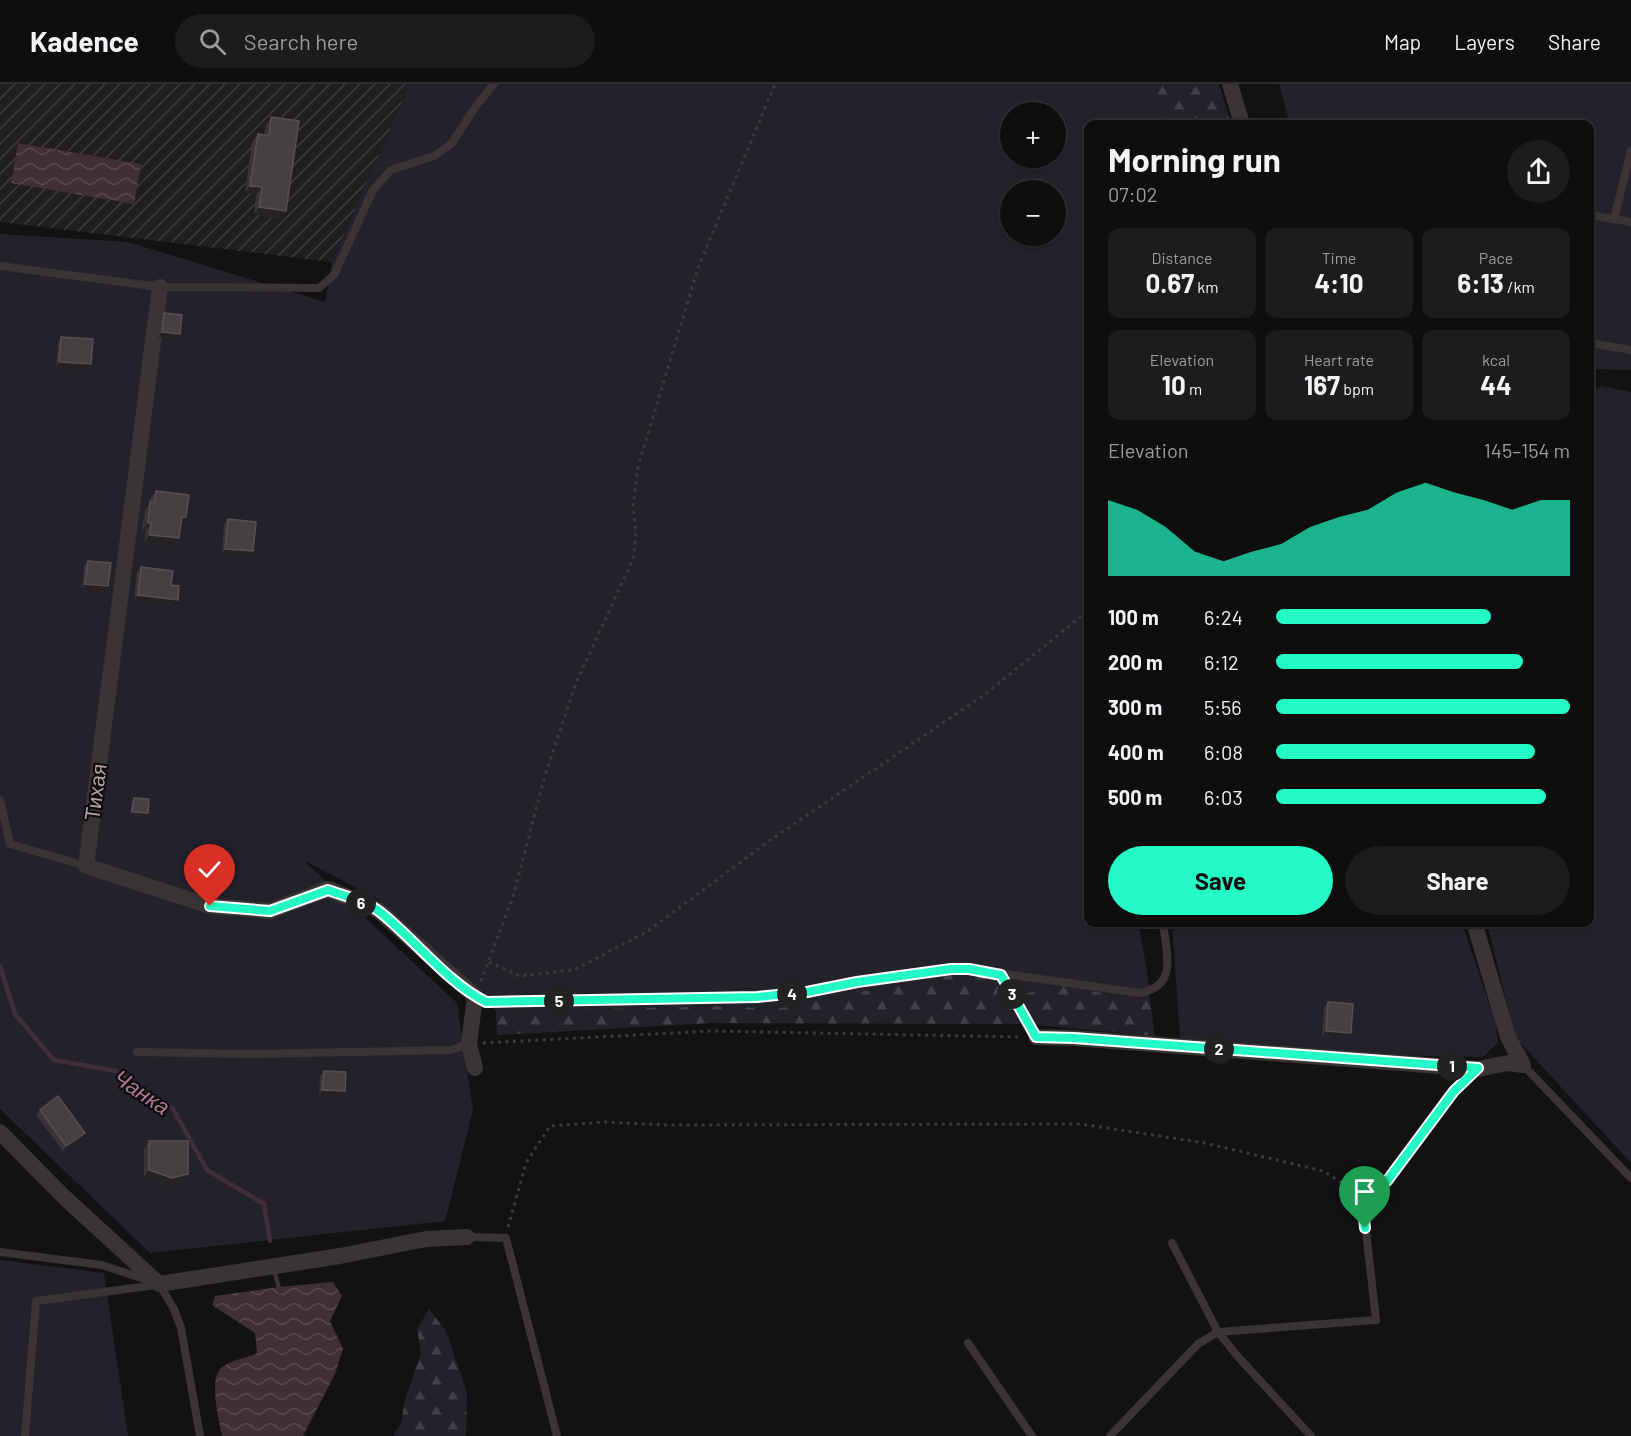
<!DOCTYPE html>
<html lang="en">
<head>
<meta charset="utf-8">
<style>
	:root { --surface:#0e0e0e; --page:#1c1c1c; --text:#f1f3f6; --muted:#9b9c9e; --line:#2e2e2e; --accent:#23fac6 }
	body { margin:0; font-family:Barlow,sans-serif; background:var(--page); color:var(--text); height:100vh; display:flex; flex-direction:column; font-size:22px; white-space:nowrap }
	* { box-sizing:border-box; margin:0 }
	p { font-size:20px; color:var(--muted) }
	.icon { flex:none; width:33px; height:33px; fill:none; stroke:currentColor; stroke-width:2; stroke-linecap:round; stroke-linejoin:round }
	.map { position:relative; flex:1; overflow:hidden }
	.panel { position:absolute; left:1084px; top:36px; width:510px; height:807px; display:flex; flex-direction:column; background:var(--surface); border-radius:12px; box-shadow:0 2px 4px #0004,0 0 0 2px var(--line) }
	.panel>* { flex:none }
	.fabs { position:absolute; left:1000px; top:18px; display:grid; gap:12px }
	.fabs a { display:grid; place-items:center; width:66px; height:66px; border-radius:50%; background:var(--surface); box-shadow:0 2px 4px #0004,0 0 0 2px var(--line); font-size:30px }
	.pin { position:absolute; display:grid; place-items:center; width:51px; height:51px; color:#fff; margin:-62px -26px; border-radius:50% 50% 50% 0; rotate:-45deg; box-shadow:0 0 6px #0007 }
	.pin .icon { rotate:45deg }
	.km { position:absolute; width:30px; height:30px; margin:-15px; border-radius:50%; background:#222; color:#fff; font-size:16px; line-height:30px; text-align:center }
	.round { display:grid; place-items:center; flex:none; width:63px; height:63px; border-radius:32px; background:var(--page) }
	.summary { display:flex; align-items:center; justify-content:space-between; height:102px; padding:0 24px }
	h1 { font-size:33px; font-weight:700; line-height:45px }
	.stats { display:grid; grid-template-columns:repeat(3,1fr); gap:9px; height:102px; padding:6px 24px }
	.stats div { display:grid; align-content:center; border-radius:12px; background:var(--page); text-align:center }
	.stats b { font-size:26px; font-weight:700 }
	.stats small { font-size:16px; font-weight:400 }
	.stats p { font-size:16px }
	.chart { height:168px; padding:12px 24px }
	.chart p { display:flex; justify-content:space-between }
	.chart svg { width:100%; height:108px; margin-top:6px; fill:var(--accent); opacity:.7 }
	.action { display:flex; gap:12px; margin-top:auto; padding:12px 24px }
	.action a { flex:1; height:69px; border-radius:36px; background:var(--accent); color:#111; font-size:24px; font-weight:700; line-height:69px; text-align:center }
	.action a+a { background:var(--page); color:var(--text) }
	ul { padding:0 24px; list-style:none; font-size:20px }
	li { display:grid; grid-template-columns:96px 72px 1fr; align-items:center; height:45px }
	li i { height:15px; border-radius:8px; background:var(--accent) }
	header { display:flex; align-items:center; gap:36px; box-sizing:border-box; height:84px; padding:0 30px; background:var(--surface); border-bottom:2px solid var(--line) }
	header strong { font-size:28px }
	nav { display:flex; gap:33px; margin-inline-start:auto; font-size:21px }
	.search { width:420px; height:54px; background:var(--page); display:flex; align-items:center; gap:15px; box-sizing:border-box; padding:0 21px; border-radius:33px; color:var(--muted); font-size:22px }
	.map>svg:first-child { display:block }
	.industrial { fill:url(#industrial-furrows) }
	.green { fill:#23222b; fill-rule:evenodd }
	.forest { fill:url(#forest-firs) }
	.water { fill:url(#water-waves) }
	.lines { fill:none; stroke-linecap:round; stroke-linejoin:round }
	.stream { stroke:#412e37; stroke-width:4.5 }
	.path { stroke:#40383a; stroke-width:3; stroke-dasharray:3 4.5; stroke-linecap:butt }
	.service { stroke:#3a3435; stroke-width:8 }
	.minor { stroke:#3a3435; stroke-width:16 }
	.wall { fill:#393435 }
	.shaded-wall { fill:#242222 }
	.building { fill:#474042; stroke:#584f51; stroke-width:1.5 }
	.route-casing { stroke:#fff; stroke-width:12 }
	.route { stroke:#23fac6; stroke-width:8 }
	.labels { text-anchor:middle; stroke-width:4.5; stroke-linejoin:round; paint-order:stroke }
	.street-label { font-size:21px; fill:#b5a2a6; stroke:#0e0d0d }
	.water-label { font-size:22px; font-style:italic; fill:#b27791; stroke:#0e0d0d }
</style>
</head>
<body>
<header>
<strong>Kadence</strong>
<div class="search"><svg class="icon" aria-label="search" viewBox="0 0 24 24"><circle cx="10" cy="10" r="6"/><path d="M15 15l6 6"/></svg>Search here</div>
<nav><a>Map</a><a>Layers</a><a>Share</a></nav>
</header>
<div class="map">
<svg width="1631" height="1352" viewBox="0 0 1631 1352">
	<defs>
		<pattern id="industrial-furrows" width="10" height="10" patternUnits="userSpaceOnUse" patternTransform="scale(1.5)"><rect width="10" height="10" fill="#201e1e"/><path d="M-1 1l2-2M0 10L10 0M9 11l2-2" fill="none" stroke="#3e3c3c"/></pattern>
		<pattern id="forest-firs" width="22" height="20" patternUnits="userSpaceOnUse" patternTransform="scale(1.5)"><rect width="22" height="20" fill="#23222b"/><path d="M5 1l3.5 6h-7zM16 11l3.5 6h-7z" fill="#413f47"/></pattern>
		<pattern id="water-waves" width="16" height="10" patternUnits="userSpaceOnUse" patternTransform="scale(1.5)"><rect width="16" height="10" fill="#412e37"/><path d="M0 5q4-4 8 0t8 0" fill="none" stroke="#5a4951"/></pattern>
	</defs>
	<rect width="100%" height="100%" fill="#131212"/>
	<path class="industrial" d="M0,0H410L332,178L0,138Z"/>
	<path class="green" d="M410,0H1155L1165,40H1089V838L1138,839L1147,886L1150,916L1057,903L1015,912L989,894L903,901L839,911L771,926L738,922L496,927L377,814L303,776L457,919L473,1026L445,1137L150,1169L0,1025V150L128,158L325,218L332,178ZM1011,28H1056V74H1011ZM1011,106H1056V152H1011Z
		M1279,0H1631V286L1590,285V40H1290Z
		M1601,302L1631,308V1079L1515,953L1487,839L1590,838V308Z
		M1172,839H1462L1495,937L1498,958L1483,973L1388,971L1180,954Z
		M0,1176L104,1189L128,1352H0Z"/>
	<path class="forest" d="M1155,0H1219L1231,40H1165Z
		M954,889L989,894L1015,912L1057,902L1150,916L1155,952L1027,940L712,939L497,951L496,927L738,922L771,926L839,911L903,901Z
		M429,1225L446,1247L467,1309L466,1352H393L401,1339L405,1316L421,1269L417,1245Z"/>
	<path class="water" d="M18,59L141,80L134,120L11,99Z
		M333,1198L342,1212L330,1237L343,1265L335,1290L303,1352H222C219,1337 208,1294 222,1283C231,1276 247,1274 257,1269L255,1249L212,1221L215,1212L279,1203Z"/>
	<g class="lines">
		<path class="stream" d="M0,882L15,930L54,976L116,987L173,1025L207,1086L264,1120L270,1157
			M275,1189L280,1208"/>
		<path class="path" d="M489,878L519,892L574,886L648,847L766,759L984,611L1089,526
			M481,897L513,813L543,698L576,599L633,475L636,454L633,421L638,383L698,184L775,0
			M1007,902L1029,941
			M483,959L712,947L1022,953
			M508,1143L526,1079L550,1042L605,1038L665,1041L1081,1040L1205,1059L1323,1087L1352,1105"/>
		<path class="service" d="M1590,131L1631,138
			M1614,135L1631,67
			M0,182L160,203L319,204L334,191L373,106L391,86L434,72L452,59L476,22L494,0
			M1590,259L1631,266
			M0,716L10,760L86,782
			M475,913L486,918H504L757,913L807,908L857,898L951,885H969L1140,909C1179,902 1166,868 1163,838
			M137,968L249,970L451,966L469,960
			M1523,981L1631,1094
			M467,1153L506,1154L557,1352
			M1172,1159L1218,1248L1240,1275L1311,1352
			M0,1168L102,1181L159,1200L174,1225L181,1244L200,1352
			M968,1259L1032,1352
			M25,1352L36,1217L156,1201
			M1110,1352L1198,1260L1218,1248L1376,1236L1362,1111L1387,1097L1454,1007L1477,986"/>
		<path class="minor" d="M1230,0L1242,40
			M160,203L86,782L210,822L270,827L328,805L378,826L475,912L469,960L475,984
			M1036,953L1073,954L1478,985L1508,979L1523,981L1508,953L1474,838
			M0,1048L64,1113L159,1200L340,1172L426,1155L467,1153"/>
	</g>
	<path class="wall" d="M271,33L286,127L281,135L254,130L256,111L245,109L252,58L258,50L264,51L266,41Z
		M164,229L176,255L158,253L160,234Z
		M61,253L87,286L56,283L58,258Z
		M156,407L186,433L181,441L179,454L174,462L144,458L146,447L142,446L145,426L150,419V415Z
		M228,435L253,467L250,472L222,470L224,440Z
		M88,477L105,508L82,505L84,482Z
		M141,483L171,501L174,521L134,516L137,488Z
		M134,714L146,732L130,731L132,716Z
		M1328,918L1351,949L1347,954L1322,952L1324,923Z
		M324,987L342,1012L319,1011L320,992Z
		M40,1026L82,1054L63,1067L36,1031Z
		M149,1057L183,1097L167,1101L144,1093V1065Z"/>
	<path class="shaded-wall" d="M250,102L262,103L256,111L245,109Z
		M259,123L286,127L281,135L254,130Z
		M162,248L180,250L176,255L158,253Z
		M59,278L91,280L87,286L56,283Z
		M182,433H186L181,441Z
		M148,439H151L146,447L142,446Z
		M150,451L179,454L174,462L144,458Z
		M225,465L253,467L250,472L222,470Z
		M85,500L108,502L105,508L82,505Z
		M138,511L178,516L174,521L134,516Z
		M132,728L148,729L146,732L130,731Z
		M1326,947L1351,949L1347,954L1322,952Z
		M322,1006L345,1007L342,1012L319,1011Z
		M85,1049L82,1054L63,1067L66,1062Z
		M149,1086L188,1090L183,1097L167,1101L144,1093Z"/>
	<path class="building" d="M271,33L299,37L286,127L259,123L262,103L250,102L258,50L269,52Z
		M164,229L182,231L180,250L162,248Z
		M61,253L93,255L91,280L59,278Z
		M156,407L189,411L186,433H182L179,454L150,451L151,439H148L150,418L154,419Z
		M228,435L256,438L253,467L225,465Z
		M88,477L111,479L108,502L85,500Z
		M141,483L173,487L171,501L179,502L178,516L138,511Z
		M134,714L149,715L148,729L132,728Z
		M1328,918L1353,920L1351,949L1326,947Z
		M324,987L346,988L345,1007L322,1006Z
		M58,1012L85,1049L66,1062L40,1026Z
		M149,1057H188V1090L172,1094L149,1086Z"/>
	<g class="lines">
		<g class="route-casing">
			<path id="route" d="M210,822L270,827L328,806C344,812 366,817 380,828C413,854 449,900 486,918L757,913L807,908L857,898L951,885H969L1001,891L1036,953L1074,954L1478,984L1454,1007L1387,1097L1362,1111L1365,1144"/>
		</g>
		<use href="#route" class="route"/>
	</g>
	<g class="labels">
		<g class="street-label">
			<text transform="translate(96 708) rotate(-82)" y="7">Тихая</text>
		</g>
		<g class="water-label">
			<text transform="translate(142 1008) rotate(34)" y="8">Чанка</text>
		</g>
	</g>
</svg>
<div class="fabs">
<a>+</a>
<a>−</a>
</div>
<div class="pin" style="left:1365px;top:1144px;background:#1e9e55"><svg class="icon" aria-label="arrive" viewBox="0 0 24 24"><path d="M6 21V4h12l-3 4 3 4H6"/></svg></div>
<div class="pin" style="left:210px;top:822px;background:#d93025"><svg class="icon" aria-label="check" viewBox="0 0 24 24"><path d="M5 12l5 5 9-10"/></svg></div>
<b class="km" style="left:1452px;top:982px">1</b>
<b class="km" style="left:1219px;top:965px">2</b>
<b class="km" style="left:1012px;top:910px">3</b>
<b class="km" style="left:792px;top:910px">4</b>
<b class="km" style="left:559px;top:917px">5</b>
<b class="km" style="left:361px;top:819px">6</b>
<section class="panel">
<div class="summary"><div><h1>Morning run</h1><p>07:02</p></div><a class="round"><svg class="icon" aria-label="share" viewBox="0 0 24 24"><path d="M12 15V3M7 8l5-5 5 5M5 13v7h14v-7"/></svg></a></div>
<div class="stats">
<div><p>Distance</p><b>0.67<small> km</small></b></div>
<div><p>Time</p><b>4:10</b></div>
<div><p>Pace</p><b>6:13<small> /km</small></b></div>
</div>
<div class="stats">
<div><p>Elevation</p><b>10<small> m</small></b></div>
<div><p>Heart rate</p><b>167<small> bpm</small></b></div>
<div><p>kcal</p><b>44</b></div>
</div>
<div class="chart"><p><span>Elevation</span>145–154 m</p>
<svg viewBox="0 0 160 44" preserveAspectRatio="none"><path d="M0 44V13L10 17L20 24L30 34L40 38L50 34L60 31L70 24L80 20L90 17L100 10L110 6L120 10L130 13L140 17L150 13L160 13V44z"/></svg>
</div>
<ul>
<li><b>100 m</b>6:24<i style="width:73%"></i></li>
<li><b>200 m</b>6:12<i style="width:84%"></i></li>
<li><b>300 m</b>5:56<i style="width:100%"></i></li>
<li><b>400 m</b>6:08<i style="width:88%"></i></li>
<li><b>500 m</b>6:03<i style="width:92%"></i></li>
</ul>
<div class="action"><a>Save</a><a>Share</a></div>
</section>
</div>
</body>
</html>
